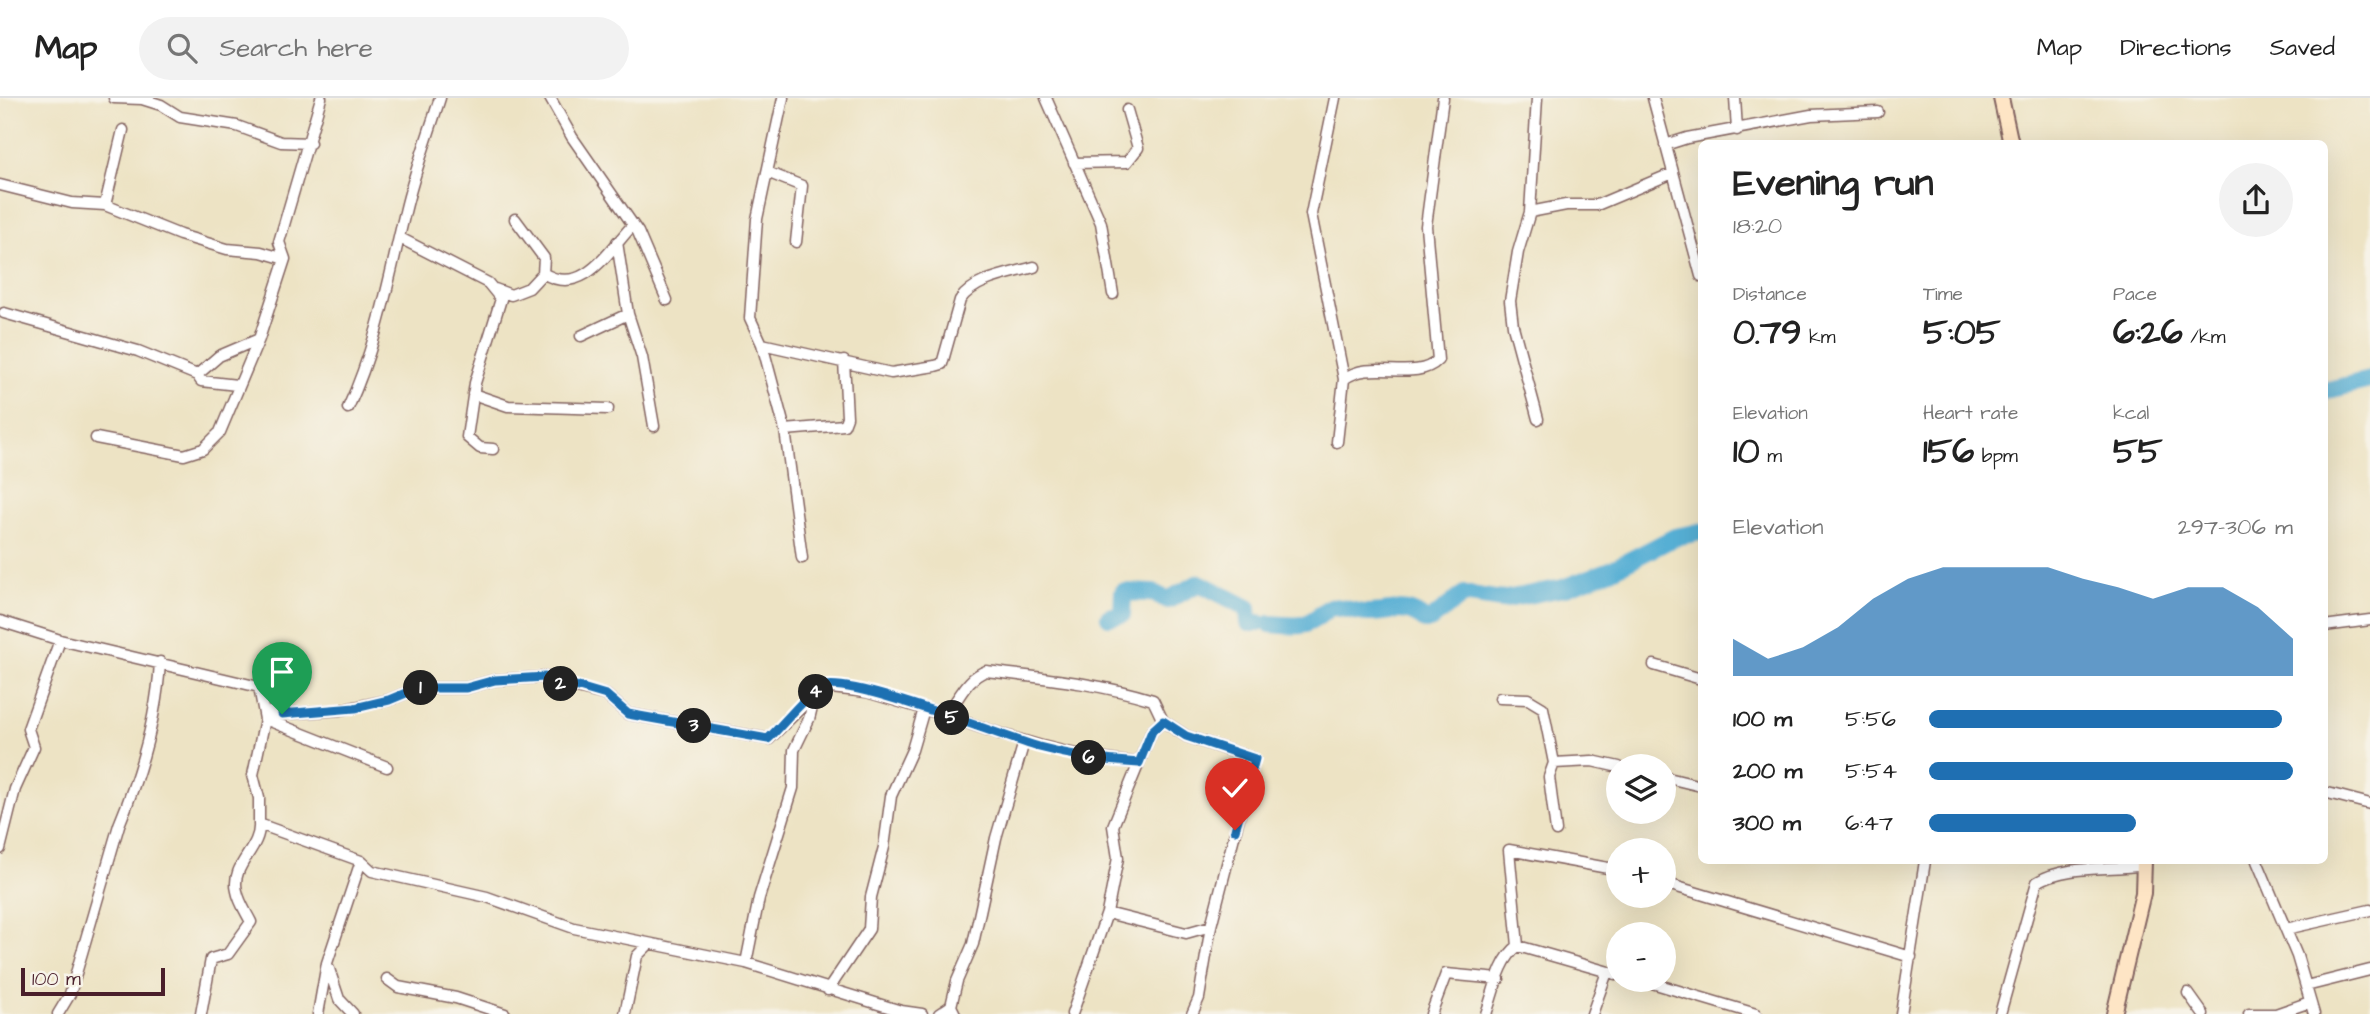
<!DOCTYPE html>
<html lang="en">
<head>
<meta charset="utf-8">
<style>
	:root { --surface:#fff; --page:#f2f2f2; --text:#222; --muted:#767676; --line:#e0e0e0; --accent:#1f6fb2 }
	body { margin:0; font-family:"Architects Daughter",sans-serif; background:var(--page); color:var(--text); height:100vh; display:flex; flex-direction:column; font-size:26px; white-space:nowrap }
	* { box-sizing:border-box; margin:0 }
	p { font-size:23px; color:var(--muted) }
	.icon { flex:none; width:38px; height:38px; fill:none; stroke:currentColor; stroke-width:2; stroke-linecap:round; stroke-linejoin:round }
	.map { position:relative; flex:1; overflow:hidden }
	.sheet { position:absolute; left:1698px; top:42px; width:630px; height:724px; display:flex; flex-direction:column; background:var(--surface); border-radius:10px; box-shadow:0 7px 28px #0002 }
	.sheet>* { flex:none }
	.fabs { position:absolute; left:1606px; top:656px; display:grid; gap:14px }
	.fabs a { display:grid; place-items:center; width:70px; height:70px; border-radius:50%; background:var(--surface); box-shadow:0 7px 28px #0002; font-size:35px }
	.scale { position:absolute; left:21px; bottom:18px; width:144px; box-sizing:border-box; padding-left:7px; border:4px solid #4a1f2b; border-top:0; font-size:19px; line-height:24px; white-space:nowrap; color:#4a1f2b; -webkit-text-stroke:5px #f7f3e8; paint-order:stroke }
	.pin { position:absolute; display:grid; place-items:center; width:60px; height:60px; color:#fff; margin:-72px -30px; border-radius:50% 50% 50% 0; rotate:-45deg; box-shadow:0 0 7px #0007 }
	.pin .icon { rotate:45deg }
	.km { position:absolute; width:35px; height:35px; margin:-18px; border-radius:50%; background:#222; color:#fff; font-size:19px; line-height:35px; text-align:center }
	.round { display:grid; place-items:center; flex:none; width:74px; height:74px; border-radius:37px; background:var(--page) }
	.head { display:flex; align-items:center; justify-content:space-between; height:119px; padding:0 35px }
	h1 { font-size:38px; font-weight:700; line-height:52px }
	.metrics { display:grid; grid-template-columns:repeat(3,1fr); gap:10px; height:119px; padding:7px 35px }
	.metrics div { display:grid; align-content:center }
	.metrics b { font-size:35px; font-weight:700 }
	.metrics small { font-size:19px; font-weight:400 }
	.metrics p { font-size:19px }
	.chart { height:196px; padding:14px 35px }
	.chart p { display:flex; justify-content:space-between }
	.chart svg { width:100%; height:126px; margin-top:7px; fill:var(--accent); opacity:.7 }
	ul { padding:0 35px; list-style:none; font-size:23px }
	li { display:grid; grid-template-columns:112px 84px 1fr; align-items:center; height:52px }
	li i { height:18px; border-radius:9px; background:var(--accent) }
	header { display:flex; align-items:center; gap:42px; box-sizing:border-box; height:98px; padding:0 35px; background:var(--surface); border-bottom:2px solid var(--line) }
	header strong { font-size:33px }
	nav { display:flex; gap:38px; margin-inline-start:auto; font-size:24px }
	.search { width:490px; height:63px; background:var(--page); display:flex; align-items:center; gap:18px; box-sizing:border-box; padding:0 24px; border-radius:38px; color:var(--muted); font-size:26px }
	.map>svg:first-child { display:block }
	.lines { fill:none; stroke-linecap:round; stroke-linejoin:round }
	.river { stroke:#57afd4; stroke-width:18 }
	.street-casing { stroke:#836461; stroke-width:13 }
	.secondary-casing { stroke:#836461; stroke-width:18 }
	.street { stroke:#fff; stroke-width:10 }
	.secondary { stroke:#fee5c5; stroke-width:14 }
	.route-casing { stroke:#fff; stroke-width:14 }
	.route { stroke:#1f6fb2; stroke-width:9 }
</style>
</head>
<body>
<header>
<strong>Map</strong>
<div class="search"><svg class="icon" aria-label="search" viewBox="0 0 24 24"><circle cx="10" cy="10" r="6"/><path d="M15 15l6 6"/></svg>Search here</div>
<nav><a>Map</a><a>Directions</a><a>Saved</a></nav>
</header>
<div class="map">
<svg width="2370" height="916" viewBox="0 0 2370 916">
	<rect width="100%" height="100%" fill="#f7f3e8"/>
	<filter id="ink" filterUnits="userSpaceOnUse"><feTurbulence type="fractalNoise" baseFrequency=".0143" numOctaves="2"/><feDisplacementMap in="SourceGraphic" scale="14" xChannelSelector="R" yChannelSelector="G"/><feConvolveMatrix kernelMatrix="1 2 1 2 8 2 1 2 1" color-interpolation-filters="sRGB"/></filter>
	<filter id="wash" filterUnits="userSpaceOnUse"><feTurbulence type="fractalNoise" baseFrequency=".00686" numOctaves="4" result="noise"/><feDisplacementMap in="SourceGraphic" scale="28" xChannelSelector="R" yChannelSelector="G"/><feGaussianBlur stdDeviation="1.57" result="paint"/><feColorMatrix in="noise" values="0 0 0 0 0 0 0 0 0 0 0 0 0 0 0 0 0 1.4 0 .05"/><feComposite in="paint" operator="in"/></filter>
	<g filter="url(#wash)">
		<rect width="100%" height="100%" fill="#ede3c4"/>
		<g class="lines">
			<path class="river" d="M2324,293L2370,282
				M1109,519L1122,516L1123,494L1153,495L1168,502L1199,485L1248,510L1249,525H1259
				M1270,526C1304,529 1305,530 1330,509C1342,508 1355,515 1368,515C1392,515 1405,505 1426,523L1432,521L1464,496L1501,502L1563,490L1611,472L1675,439L1701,434"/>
		</g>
	</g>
	<g filter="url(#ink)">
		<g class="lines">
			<g class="street-casing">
				<path id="street" d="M114,0L142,1L161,7L180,19L237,28L281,44L310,45
					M550,0L572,39L638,134L667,202
					M783,0L757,121L750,220L762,246L785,332L802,460
					M1046,0L1101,125L1113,196
					M1335,0L1311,116L1344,281
					M1537,0L1530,114L1518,154L1510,203L1513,228L1538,321
					M1653,0L1701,178
					M1735,0L1737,32
					M1665,47L1687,40L1811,17L1878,14
					M1074,65L1127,64L1138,50L1127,12
					M767,74L802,88L796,144
					M0,87L72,105L105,107L180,137L227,151L261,154L285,161
					M105,107L123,32
					M1530,114L1566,107H1597L1673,75
					M400,140L488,185L501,201L475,285L467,339L480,350L493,351
					M617,144L628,216L642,259L654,328
					M543,175C583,200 609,152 633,127
					M495,191L511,197L529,190L543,175L544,160L515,121
					M4,215L138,253L197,277L201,283L237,287
					M581,238L628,216
					M762,246L891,275L935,268L942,266L960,202C975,180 1010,176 1034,169
					M197,277L219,258L259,241L285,161L279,144L321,0
					M473,296L508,308L608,311
					M348,310C377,247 389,180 405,114C414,75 428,38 440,0
					M785,332L844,327L847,319L844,263
					M96,340L184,357L203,351L220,334L259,241
					M1337,344L1344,281C1371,260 1415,285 1438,262L1426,128L1443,0
					M0,523L60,542L259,589L265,621L253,677L259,700V726L361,763L372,773L487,799L574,830L746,865L901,913L922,916
					M2324,528L2370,522
					M1654,567L1701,581
					M1500,600L1528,601L1543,610L1554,665
					M264,613L282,616L340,612L389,602L418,590H466L495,582L545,579L564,587L606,597L628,616L769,641L822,589L867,594L945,617C960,601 965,581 986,573C1043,580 1098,585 1153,602L1163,623
					M945,617C1010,640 1071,660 1139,665
					M265,621L387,669
					M1664,679L1701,688
					M2324,694L2370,706
					M1556,733L1549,679L1554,665L1592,663L1619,669
					M0,751L15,691L34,649L28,631L60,542
					M2257,763L2297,858L2314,916
					M1664,785L1911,859
					M2286,831L2370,812
					M1518,848L1509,752L1619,772
					M746,865L759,800L793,690L794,652L809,621L815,597
					M329,871L339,901L353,916
					M387,881L398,889L456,900L505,916
					M1642,882L1756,916
					M2306,888L2370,872
					M828,892L869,831L871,799L884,749L891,698L912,652L924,611
					M2188,895L2203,916
					M58,916L70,896L119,727C140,676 157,620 160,564
					M201,916L211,861L228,856L251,824C246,814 239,804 237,793C230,767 261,751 259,726
					M318,916L327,865L361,763
					M625,916L637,858L648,847
					M939,916L951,908
					M955,916L951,908L957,883L973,846L996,740L1024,644
					M1072,916L1107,815L1118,760L1113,728L1152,633L1163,623L1186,638L1254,661L1211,828L1186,835L1107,815
					M1192,916L1199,900L1211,828
					M1431,916L1446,876L1499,881
					M1486,916C1494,894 1499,862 1518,848L1619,877
					M1592,916L1607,874
					M1901,916L1925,763
					M2000,916L2037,784C2068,766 2109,773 2144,767
					M2249,916H2276L2310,904"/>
			</g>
			<g class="secondary-casing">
				<path id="secondary" d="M2001,0L2011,46
					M2114,916L2143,795L2144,763"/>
			</g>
			<use href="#street" class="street"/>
			<use href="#secondary" class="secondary"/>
		</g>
	</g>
	<g class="lines" filter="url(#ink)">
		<g class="route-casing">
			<path id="route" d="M282,616L355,610L389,602L418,590H466L495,582L545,579L606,597L628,616L768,641C782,628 807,595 822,589C848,577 1003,639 1039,649C1072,658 1106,663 1139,665L1152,633L1163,623L1186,638L1255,661L1235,732"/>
		</g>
		<use href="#route" class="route"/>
	</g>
</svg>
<div class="fabs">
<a><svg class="icon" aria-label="layers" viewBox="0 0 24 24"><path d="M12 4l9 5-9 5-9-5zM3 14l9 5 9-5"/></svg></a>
<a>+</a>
<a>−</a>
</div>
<div class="scale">100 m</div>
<div class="pin" style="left:282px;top:616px;background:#1e9e55"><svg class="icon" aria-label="arrive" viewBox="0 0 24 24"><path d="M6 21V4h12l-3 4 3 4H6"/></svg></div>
<div class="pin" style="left:1235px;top:732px;background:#d93025"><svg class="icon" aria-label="check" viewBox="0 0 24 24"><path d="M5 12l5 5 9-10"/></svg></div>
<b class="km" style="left:421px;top:590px">1</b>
<b class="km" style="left:561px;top:586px">2</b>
<b class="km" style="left:694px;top:628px">3</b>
<b class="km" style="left:816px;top:594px">4</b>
<b class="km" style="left:952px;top:620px">5</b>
<b class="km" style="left:1089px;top:660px">6</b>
<section class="sheet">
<div class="head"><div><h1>Evening run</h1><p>18:20</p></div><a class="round"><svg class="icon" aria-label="share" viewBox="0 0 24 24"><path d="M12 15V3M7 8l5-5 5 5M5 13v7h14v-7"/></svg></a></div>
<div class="metrics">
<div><p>Distance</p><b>0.79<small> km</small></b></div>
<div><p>Time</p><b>5:05</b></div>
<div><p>Pace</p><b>6:26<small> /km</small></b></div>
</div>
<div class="metrics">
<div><p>Elevation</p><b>10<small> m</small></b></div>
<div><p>Heart rate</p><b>156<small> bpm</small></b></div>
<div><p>kcal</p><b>55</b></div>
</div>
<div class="chart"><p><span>Elevation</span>297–306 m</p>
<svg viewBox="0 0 160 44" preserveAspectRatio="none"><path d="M0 44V31L10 38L20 34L30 27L40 17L50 10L60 6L70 6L80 6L90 6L100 10L110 13L120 17L130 13L140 13L150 20L160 31V44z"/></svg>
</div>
<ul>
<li><b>100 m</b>5:56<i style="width:97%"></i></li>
<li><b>200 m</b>5:54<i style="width:100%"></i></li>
<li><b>300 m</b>6:47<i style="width:57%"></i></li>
</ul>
</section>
</div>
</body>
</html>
